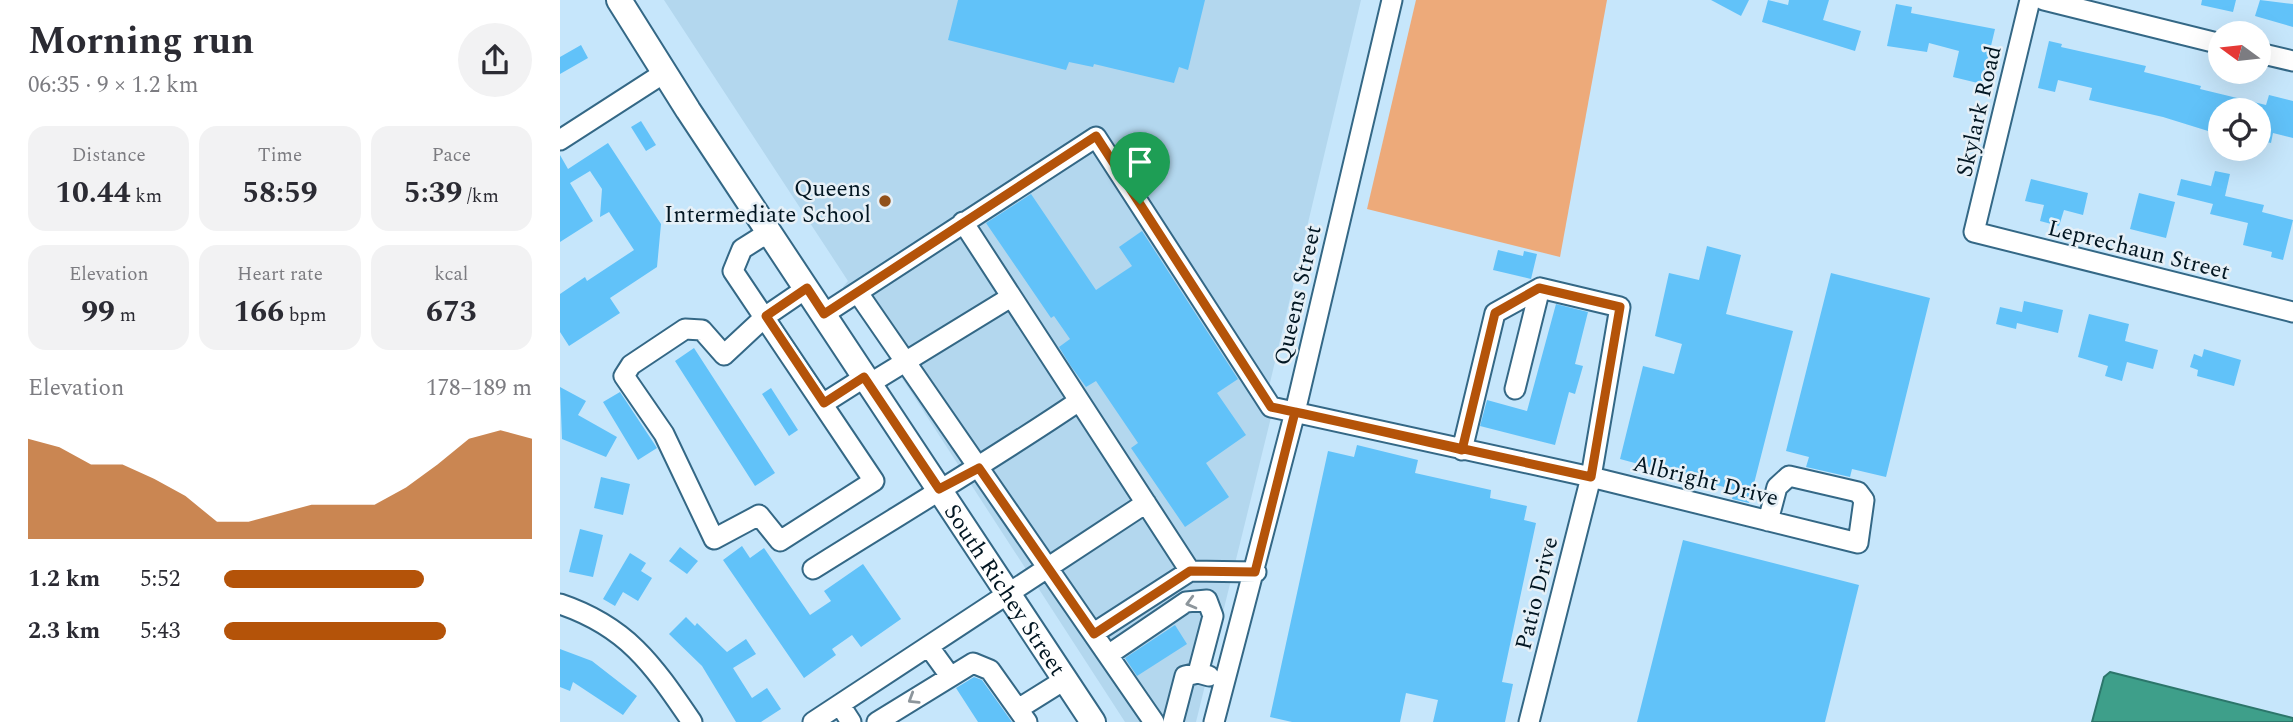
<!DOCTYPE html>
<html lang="en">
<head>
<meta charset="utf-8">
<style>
	:root { --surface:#fff; --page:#f2f2f3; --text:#2b2b33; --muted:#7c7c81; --accent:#b45309 }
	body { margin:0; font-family:Spectral,serif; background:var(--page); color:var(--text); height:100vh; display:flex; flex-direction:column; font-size:26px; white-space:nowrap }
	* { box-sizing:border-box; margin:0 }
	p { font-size:23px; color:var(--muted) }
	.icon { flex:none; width:38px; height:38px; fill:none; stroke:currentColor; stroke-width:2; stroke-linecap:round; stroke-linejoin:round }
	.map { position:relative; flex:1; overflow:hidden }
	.drawer { display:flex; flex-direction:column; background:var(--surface); width:560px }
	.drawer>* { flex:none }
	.needle { width:46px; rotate:285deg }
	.controls { position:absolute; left:1648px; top:21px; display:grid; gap:14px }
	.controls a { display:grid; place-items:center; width:63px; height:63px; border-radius:50%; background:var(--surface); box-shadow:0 7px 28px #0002; font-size:35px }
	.pin { position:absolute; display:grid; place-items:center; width:60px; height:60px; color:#fff; margin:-72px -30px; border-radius:50% 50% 50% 0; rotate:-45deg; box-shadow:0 0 7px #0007 }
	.pin .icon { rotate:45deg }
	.round { display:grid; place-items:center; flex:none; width:74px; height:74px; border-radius:37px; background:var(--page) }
	.overview { display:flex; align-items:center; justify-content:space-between; height:119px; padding:0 28px }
	h1 { font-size:38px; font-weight:700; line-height:52px }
	.metrics { display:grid; grid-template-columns:repeat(3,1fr); gap:10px; height:119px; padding:7px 28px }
	.metrics div { display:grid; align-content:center; border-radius:18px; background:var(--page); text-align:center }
	.metrics b { font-size:30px; font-weight:700 }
	.metrics small { font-size:19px; font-weight:400 }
	.metrics p { font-size:19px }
	.chart { height:196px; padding:14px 28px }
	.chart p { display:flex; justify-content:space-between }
	.chart svg { width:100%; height:126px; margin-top:7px; fill:var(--accent); opacity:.7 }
	ul { padding:0 28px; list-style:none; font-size:23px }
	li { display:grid; grid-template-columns:112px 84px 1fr; align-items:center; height:52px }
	li i { height:18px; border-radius:9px; background:var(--accent) }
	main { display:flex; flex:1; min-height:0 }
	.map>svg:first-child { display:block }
	.built { fill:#b3d7ee }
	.green { fill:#edaa7a }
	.water { fill:#3e9f8a; stroke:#2c766b; stroke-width:2 }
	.building { fill:#61c2f9 }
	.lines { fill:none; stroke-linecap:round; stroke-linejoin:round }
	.minor-casing { stroke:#346886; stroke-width:23 }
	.major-casing { stroke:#346886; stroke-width:28 }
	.minor { stroke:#fff; stroke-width:19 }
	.major { stroke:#fff; stroke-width:24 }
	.oneway { stroke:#8d969c }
	.route-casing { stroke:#fff; stroke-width:14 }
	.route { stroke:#b45309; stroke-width:9 }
	.poi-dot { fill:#91511a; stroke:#e6f0f7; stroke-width:2.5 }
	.labels { text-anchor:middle; stroke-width:5; stroke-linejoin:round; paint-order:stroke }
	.street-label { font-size:23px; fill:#021622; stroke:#e6f0f7 }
	.poi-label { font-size:23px; fill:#021622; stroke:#e6f0f7; text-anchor:end }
</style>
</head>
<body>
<main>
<section class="drawer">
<div class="overview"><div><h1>Morning run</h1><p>06:35 · 9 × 1.2 km</p></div><a class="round"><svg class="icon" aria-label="share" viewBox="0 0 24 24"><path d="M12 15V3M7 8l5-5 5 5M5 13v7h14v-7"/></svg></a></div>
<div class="metrics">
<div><p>Distance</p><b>10.44<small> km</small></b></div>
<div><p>Time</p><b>58:59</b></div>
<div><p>Pace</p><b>5:39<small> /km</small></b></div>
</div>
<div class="metrics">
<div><p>Elevation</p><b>99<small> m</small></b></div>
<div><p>Heart rate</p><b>166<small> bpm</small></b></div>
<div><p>kcal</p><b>673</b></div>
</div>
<div class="chart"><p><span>Elevation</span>178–189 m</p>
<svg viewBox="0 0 160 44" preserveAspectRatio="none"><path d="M0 44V9L10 12L20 18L30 18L40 23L50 29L60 38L70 38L80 35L90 32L100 32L110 32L120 26L130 18L140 9L150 6L160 9V44z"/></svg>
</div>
<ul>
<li><b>1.2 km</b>5:52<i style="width:65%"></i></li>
<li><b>2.3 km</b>5:43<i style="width:72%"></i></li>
</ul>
</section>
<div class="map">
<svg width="1733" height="722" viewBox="0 0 1733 722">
	<rect width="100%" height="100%" fill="#c6e6fb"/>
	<path class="built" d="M104,0H801L709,387L716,397L636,722H565L283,287L288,281Z"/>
	<path class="green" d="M856,0H1047L1000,257L807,209Z"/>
	<path class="water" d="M1550,672L1733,718V722H1532L1544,677Z"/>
	<path class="building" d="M398,0H645L628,70L619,67L614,83L534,64L533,67L509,62L506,70L388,40Z
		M1151,0H1189L1181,16Z
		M1208,0L1228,5L1229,0H1269L1263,20L1301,31L1295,51L1202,22Z
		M1642,0H1676L1673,12L1641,5Z
		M1700,0L1733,4V27L1695,16Z
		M1336,4L1352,7L1351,13L1435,29L1422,84L1393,77L1399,51L1369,43L1367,52L1327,46Z
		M1489,41L1502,44L1501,47L1586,66L1584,72L1641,86L1640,89L1706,105L1709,95L1733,101V138L1713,133L1711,143L1699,140V110H1661V135L1603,117L1529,100L1532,88L1498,80L1495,92L1478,88Z
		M21,45L28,58L0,74V57Z
		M81,121L96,145L86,151L71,127Z
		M48,143L101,224L97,267L50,298L60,313L9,346L0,332V294L25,277L27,281L74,250L49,212L40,217L42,189L30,171L10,183L33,221L0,242V155L8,169Z
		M1655,171L1670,174L1665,196L1704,205L1702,212L1733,220L1723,260L1711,257L1712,252L1683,245L1688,223L1650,214L1653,204L1617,195L1621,179L1651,186Z
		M1471,179L1528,193L1523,215L1504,210L1499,226L1480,221L1484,205L1465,201Z
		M1579,193L1615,202L1606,238L1570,229Z
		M471,194L536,290L572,266L559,247L582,231L678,379L657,393L686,435L646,463L669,497L625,527L571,448L578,443L536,381L526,387L510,365L499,347L510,339L494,316L491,318L426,223Z
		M1147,246L1181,255L1166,314L1233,331L1189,503L1172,499L1175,490L1060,459L1083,366L1114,374L1122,344L1095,336L1109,273L1139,280Z
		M938,250L963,256L964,251L977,254L971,279L933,270Z
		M1271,273L1370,298L1326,477L1292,469L1290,477L1246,467L1249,457L1226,451Z
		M1464,301L1503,310L1498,333L1457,323L1456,329L1436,324L1440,307L1462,312Z
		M996,304L1028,312L1015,364L1023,366L1015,394L1009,392L995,445L920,426L927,400L967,411Z
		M1529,314L1569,324L1565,341L1598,350L1593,369L1567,362L1562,381L1545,376L1548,366L1518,357Z
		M134,348L215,473L195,486L115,361Z
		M1644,349L1681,360L1674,386L1637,376L1638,370L1630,367L1634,354L1642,357Z
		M0,387L26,401L18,415L57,437L46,457L2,439Z
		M211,388L238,430L229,436L202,394Z
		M60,392L97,448L78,460L43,402Z
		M797,445L858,460L855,473L931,490L930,498L967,506L964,520L976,523L942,682L953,684L945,722H873L878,700L846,693L840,722H732L710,717L768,451L794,457Z
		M41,477L70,484L63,515L34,508Z
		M20,529L43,535L33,577L9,572Z
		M1123,540L1299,585L1265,722H1077Z
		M182,546L190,558L204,548L250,615L271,601L264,591L303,564L341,619L301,647L292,635L272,649L276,655L244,678L163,560Z
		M120,547L138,561L127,574L109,561Z
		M70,553L86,563L81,571L92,578L78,601L63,592L55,606L43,599Z
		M126,617L135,626L137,623L167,652L186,639L196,654L173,668L192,698L207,688L221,709L201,722H176L142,666L109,634Z
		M615,625L627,644L577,676L565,658Z
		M0,649L32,661L77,696L63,715L13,682L10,691L0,687Z
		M414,677L422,680L452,722H418L396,688Z"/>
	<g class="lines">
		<g class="minor-casing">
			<path id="minor" d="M1470,0L1414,232L1733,312
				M1484,0L1661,44
				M1699,53L1733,61
				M0,140L104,73
				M403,222L630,571L696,572
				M209,232L182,249L173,271L314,481L220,541L199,515L154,539L104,434L64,376L71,365L125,329L142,330L164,355L206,316L247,288
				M298,293L594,722
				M264,314L536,137L711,407L1031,477L1298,543L1304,500L1298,492L1229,476L1217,487L1208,521
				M309,384L451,297
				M955,389L980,288
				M264,403L305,377
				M902,450L935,313L980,288L1060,307L1031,477L969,722
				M253,569C342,513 432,460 519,401
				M0,604C68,627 93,665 132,722
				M534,633L630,571
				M369,647L390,676
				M548,655L626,602L647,600L653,616L638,673
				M280,705L291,722
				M458,709L506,679
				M253,722L586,503
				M317,722L413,663L430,670L467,722
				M613,722L625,676L638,673L649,676
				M654,722L735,412L832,0"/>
		</g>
		<g class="major-casing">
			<g id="major">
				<path id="s1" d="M59,0L128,110L533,722"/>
			</g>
		</g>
		<use href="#minor" class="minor"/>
		<use href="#major" class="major"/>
	</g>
	<defs><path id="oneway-chevron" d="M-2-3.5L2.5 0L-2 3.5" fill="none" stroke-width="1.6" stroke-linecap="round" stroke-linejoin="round" transform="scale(1.75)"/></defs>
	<g class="oneway">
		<use href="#oneway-chevron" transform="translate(631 603) rotate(165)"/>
		<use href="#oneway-chevron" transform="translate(353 699) rotate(148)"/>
	</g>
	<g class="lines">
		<g class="route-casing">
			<path id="route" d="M580,204L536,136L264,314L247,288L206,316L264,403L304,377L379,489L419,468L534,634L630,571L695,572L735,412L1031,477L1060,307L979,288L935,313L902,450C838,435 775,420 711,407L580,204"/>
		</g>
		<use href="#route" class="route"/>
	</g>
	<circle class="poi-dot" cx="325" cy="201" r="7"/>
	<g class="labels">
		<g class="street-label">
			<text transform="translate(1418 111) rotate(-77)" y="8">Skylark Road</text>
			<text transform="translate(1579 249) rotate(14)" y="8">Leprechaun Street</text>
			<text transform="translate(737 295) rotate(-77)" y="8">Queens Street</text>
			<text transform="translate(1146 480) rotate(14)" y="8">Albright Drive</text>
			<text dy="8" stroke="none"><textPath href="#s1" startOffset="705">South Richey Street</textPath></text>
			<text transform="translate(976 593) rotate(-76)" y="8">Patio Drive</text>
		</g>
		<g class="poi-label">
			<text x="311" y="196">Queens<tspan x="311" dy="26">Intermediate School</tspan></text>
		</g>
	</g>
</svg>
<div class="controls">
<a><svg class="needle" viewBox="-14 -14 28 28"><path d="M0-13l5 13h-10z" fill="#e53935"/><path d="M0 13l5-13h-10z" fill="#7c7c81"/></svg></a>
<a><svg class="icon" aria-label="locate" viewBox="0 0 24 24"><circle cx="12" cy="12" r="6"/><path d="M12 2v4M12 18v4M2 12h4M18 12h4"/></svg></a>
</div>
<div class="pin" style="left:580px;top:204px;background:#1e9e55"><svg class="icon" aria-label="arrive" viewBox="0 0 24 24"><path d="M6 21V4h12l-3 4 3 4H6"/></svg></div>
</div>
</main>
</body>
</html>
